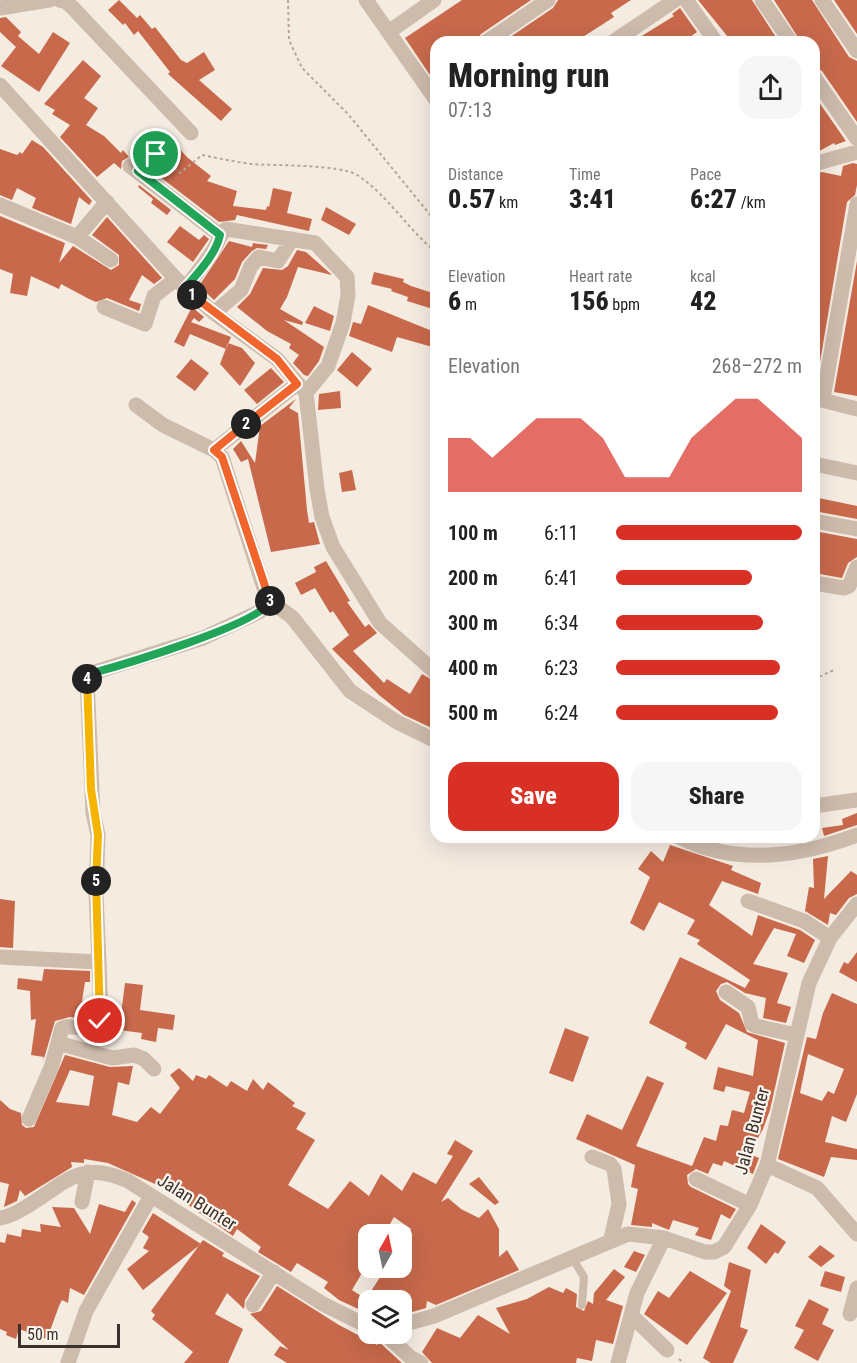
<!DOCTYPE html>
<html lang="en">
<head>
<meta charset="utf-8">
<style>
	:root { --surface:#fff; --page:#f6f6f6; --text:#222; --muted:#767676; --accent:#d93025 }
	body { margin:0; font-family:"Roboto Condensed",sans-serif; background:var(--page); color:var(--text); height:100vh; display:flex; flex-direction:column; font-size:22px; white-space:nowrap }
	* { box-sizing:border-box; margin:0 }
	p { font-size:20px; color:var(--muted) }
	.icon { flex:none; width:33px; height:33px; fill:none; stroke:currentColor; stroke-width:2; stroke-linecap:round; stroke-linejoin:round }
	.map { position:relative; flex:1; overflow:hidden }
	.drawer { position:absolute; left:430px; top:36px; width:390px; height:807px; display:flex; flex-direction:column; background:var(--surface); border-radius:18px; box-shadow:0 6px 24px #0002 }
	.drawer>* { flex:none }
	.needle { width:39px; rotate:9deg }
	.tools { position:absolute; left:358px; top:1224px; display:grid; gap:12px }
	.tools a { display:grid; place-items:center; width:54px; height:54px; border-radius:12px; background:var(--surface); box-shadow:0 6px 24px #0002; font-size:30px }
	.scale { position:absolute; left:18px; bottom:15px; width:102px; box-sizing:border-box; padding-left:6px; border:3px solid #3b302b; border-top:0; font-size:16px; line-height:21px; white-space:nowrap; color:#3b302b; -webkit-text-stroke:4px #fbf5ee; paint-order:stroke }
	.pin { position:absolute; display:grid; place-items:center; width:51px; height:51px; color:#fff; margin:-26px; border:3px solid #fff; border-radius:50%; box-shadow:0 2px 6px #0007 }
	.km { position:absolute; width:30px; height:30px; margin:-15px; border-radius:50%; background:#222; color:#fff; font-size:16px; line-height:30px; text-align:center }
	.round { display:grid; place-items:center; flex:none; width:63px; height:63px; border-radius:18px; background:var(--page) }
	.summary { display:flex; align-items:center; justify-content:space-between; height:102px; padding:0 18px }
	h1 { font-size:33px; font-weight:800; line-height:45px }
	.figures { display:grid; grid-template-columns:repeat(3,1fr); gap:9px; height:102px; padding:6px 18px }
	.figures div { display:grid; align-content:center }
	.figures b { font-size:26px; font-weight:800 }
	.figures small { font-size:16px; font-weight:400 }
	.figures p { font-size:16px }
	.chart { height:168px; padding:12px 18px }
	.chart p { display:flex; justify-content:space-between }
	.chart svg { width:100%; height:108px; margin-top:6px; fill:var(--accent); opacity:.7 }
	.action { display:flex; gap:12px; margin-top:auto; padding:12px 18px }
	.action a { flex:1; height:69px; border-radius:18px; background:var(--accent); color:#fff; font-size:24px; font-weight:800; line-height:69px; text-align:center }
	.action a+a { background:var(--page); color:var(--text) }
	ul { padding:0 18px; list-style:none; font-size:20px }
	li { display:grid; grid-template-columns:96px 72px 1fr; align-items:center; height:45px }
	li i { height:15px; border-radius:8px; background:var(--accent) }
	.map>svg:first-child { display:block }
	.building { fill:#c8694b; fill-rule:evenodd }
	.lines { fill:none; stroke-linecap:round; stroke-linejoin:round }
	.path { stroke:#b9a596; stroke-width:2; stroke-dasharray:3 3; stroke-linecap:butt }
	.service { stroke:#cdbbac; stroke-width:8 }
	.minor { stroke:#cdbbac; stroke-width:15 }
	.split-1-casing { stroke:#fff; stroke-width:12 }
	.split-2-casing { stroke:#fff; stroke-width:12 }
	.split-3-casing { stroke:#fff; stroke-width:12 }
	.split-4-casing { stroke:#fff; stroke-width:12 }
	.split-5-casing { stroke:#fff; stroke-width:12 }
	.split-6-casing { stroke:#fff; stroke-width:12 }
	.split-1 { stroke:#22a559; stroke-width:8 }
	.split-2 { stroke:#f0652b; stroke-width:8 }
	.split-3 { stroke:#f0652b; stroke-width:8 }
	.split-4 { stroke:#22a559; stroke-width:8 }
	.split-5 { stroke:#f5b400; stroke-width:8 }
	.split-6 { stroke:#f5b400; stroke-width:8 }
	.labels { text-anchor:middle; stroke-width:4.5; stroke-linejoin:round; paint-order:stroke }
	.street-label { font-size:18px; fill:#3b302b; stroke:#fbf5ee }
</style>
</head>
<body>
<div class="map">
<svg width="857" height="1363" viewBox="0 0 857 1363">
	<rect width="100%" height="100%" fill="#f4ebe1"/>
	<path class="building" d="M119,0L137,18L140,15L152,29L155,27L181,60L187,63L204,52L215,70L199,80L232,109L221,121L168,74L170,72L138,31L134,35L125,23L123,25L108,10Z
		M462,0H531L481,34L476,42H436V84L405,38Z
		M558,0H631L611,13L614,17L575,42H503L553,8Z
		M698,0H752L779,42H732Z
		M774,0H812L849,57L857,61V122L822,71L814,67V42H801Z
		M834,0H857V34Z
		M680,8L697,32L683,42H632L674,16L672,14Z
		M6,17L21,32L18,36L39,54L53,32L70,43L39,92L1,66L16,47L0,32V18Z
		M83,60L101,76L84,98L98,108L86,125L104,136L121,153L123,150L129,157L122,161L121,169L114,163L97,177L60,137L70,125L52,114L55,110L44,104Z
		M814,95L846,141L835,145L834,143L814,154Z
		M32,140L43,147L92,201L89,205L79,197L71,224L32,208L36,198L17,188L12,200L0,195V149L17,155L20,152L22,154Z
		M173,142L188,158L211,176L207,181L237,191L233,206L266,210L267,206L269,207L273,188L292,192L287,213L312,219L309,231L237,215L235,220L219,222L151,170Z
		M853,163L857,164V185L855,195L847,202L819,368L814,367V182L816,173L822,172L841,176L843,166Z
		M139,185L171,210L167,215L151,203L153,199L138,187Z
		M326,207L356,224L349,235L321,220Z
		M0,216L65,243L59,263L73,246L111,270L119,265V255L92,235L107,217L162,278L154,284L142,275L129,300L141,304L139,311L107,298L96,302L89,299L61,284L59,289L31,276L27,296L10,293L13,274L0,269Z
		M180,226L199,240L204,235L209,239L193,262L167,242Z
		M229,241L252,247L253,243L268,245L266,249L257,248L252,251L242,262L235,279L214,300L199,286Z
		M297,250L306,252L332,275L298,267L287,297L280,309L303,322L302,325L284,320L324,347L319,361L308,376L304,375L293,363L299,355L289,348L291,344L267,331L237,307L250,294L263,268L282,270L288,266Z
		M857,261V396L834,392Z
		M374,272L404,279L403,282L411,286L436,294V310L407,301L408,297L391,291L392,289L371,284Z
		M368,305L432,331L436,334V348L397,337L392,352L349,336L353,322L361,324Z
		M314,306L334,316L330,331L305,323Z
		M192,307L204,317L199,322L194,318L191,322L231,337L226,349L190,334L184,347L174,342Z
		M228,343L242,348L255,363L240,386L220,364Z
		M352,352L372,369L357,387L337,370Z
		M191,359L209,373L195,391L176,377Z
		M271,368L284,382L257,404L244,390Z
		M340,391L341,408L318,410L319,394Z
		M296,399L289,408L298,413L307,510L309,523L314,522L320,544L271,552L248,459L241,462L233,449L241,441L255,463L260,426Z
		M352,470L356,490L342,492L339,473Z
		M814,497L857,506V519L814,511Z
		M814,531L857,539V557L848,563L842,578L814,573Z
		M326,561L350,601L347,602L365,627L369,624L377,633L353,651L384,683L387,679L410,694L422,674L436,682V730L404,715L379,695L332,649L349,635L333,611L330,613L315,588L301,595L295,583L316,572L314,567Z
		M857,813V825L824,836L822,828L843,825L842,819Z
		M670,845L733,866L731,870L761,883L758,894L722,881L709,905L752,936L758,915L800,930L815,940L804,963L787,956L796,934L774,928L753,964L788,973L777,1003L791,1007L786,1023L763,1018L766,998L745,993L727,982L721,984L716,991L720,1000L739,1013L747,1032L785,1043L770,1110L763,1129L749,1154L759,1158L753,1174L724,1161L722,1166L713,1163L708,1174L696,1169L687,1175L688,1184L691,1187L736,1209L730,1219L721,1214L711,1240L695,1235L699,1228L673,1220L669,1230L652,1223V1227L631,1225L638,1189L631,1187L635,1165L576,1139L587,1114L622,1130L647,1076L664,1083L636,1146L692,1166L704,1137L716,1141L720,1125L728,1126L732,1110L744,1113L750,1092L726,1086L724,1092L713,1089L718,1067L753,1076L758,1040L726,1024L706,1060L685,1048L687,1043L649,1023L680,957L745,988L750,980L697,944L700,940L687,934L695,920L659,902L644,931L630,923L650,877L638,869L651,851L663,862Z
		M828,856L824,899L851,871L857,875V894L849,898L836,915L830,913L828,925L805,911L809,887L814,888L813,859Z
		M0,899L15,901L13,948L0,947Z
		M857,952V982L839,972L844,962L848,964Z
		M44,969L90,971V982H85L82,1001L91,1006V1016L90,1020L70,1017L55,1021L43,1062L44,1057L31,1055L36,1019L31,1020L30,991L17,989L18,978L42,981Z
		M125,983L143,985L140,1010L175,1015L173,1030L158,1028L156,1042L141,1039L142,1033L119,1030Z
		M832,993L857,1004V1094L846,1122L832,1116L825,1142L857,1149V1160L831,1157L824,1177L778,1159L807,1037L816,1039L823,1013ZM808,1054L844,1069L834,1094L828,1091L822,1101L800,1093Z
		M565,1028L589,1037L573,1082L549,1073Z
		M65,1055L110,1067L133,1066L129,1085L118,1082L112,1115L137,1122L151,1107L160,1114L180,1088L170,1075L179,1068L193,1081L196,1075L206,1079L209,1075L227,1087L231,1081L247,1091L253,1079L263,1090L268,1082L295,1103L292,1106L306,1113L296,1129L315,1140L288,1185L328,1209L350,1181L369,1196L381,1174L402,1191L413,1172L436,1184L453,1156L447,1154L455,1140L473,1151L441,1202L448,1198L461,1209L479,1218L488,1209L499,1229V1257L507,1250L519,1270L436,1305L427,1301L426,1308L402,1315V1300H369V1314L339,1300L324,1288L328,1282L297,1263L291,1272L258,1252L261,1247L237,1229L233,1236L172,1194L173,1192L108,1163L84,1159V1163L71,1162L72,1167L25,1196L20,1190L17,1201L4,1207L9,1184L0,1182V1100L10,1109L21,1113L22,1125L26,1128L34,1127ZM70,1070L94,1076L89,1106L56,1102ZM394,1217L411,1229L402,1243V1268H386L366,1299L352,1290L369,1261V1234H384Z
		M479,1177L499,1202L495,1205L469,1184Z
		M132,1200L136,1203L84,1295L70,1288L68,1303L62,1300L59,1306L47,1339L19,1329L16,1339L6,1335L7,1332L0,1329V1242L5,1243L7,1234L21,1237L22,1229L41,1232L40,1224L61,1227L52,1207L74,1208L90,1234L99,1204L125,1212Z
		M153,1213L201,1244L143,1290L127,1269L149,1251L143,1248L149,1237L142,1232Z
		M761,1224L786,1242L778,1254L775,1252L766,1264L747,1248Z
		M203,1240L224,1253L222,1256L260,1276L245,1300L244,1309L227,1293L215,1314L243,1329L228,1363H184L193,1352L152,1319L155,1315L151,1311Z
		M820,1245L835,1256L821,1267L808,1257Z
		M634,1251L645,1255L636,1272L624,1267Z
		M729,1262L751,1270L740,1327L748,1330L733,1363H711L703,1358L731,1291L724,1286Z
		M614,1269L625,1277L606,1300L623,1306L613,1344L596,1340L592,1361L577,1358L576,1363H432L422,1352L437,1328L460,1338L478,1315L510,1334L496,1308L527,1299L549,1287L563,1293L566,1288L577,1294L576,1307L584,1311L588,1301L593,1304L594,1293Z
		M690,1271L727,1293L687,1345L644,1314L658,1291L669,1298Z
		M825,1271L845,1277L841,1292L820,1286Z
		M277,1286L339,1325L377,1345L379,1342L402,1363H287L274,1355L280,1346L289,1350L250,1314L261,1311Z
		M809,1299L829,1309L822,1324L834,1330L818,1361L794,1348L804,1330L795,1326Z"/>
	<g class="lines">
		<path class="path" d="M288,0L289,40L302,68L348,114L436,222
			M147,163L156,154L180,173L202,155C218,158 235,162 252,164C276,166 339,164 357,175C388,195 408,230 436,252
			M814,679L834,670
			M679,1359L684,1363"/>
		<path class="service" d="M573,1259L584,1277L582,1305"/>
		<path class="minor" d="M59,0L65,1L73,8L191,133
			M366,0L436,100
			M686,0L716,42
			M762,0L791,42
			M822,0L857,51
			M0,8L49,0
			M390,31L434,0
			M486,42L548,0
			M613,42L675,0
			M814,77L857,139
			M0,85L176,279L214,313L277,359L306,393L317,489L322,517L333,547L380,623L436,673
			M814,164L857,152
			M130,166L220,235
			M0,205L77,237L107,202
			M77,237L111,260
			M185,288C196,275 205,263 214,249C219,242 219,235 226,229L315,243L347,277L348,295L343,323L328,366L306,393
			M104,307L145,324L154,296L176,279
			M214,313L241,290L251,266L259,257L278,261L292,239
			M814,398L857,409
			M823,399L857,204
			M136,405L163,425L214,450L222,457L266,594L271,602L292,617L350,691L397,722L436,741
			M214,450L297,384
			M814,464L857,473
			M814,521L857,529
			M814,583L844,588L849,586L857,567
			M814,806L857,800
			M679,837C736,866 799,857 857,835
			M748,901L804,921L830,938
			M0,957L99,962L96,895L98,835L93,813L87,678L89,674L203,638L259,612L271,602
			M726,992L748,1007L752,1024L756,1026L796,1035
			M58,1043L112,1058L134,1055L144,1059L154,1069
			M29,1119L52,1065L62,1028C73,1023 86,1033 98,1029L101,1017L99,962
			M592,1157L610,1164L614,1169L619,1204L611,1239
			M767,1165L817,1188L857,1234
			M696,1179L750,1205
			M82,1202L88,1172
			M0,1218C9,1217 18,1212 26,1207C65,1184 79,1159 128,1181L323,1304L369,1327
			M253,1305L274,1272
			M850,1314L857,1288
			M631,1315L667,1350
			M402,1325L434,1316L628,1234L664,1238L705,1252H714L724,1247L750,1205L767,1165L809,983L830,938L857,904
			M385,1334L410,1357L421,1363
			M68,1363L86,1311L151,1196
			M618,1363L637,1293L664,1238"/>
	</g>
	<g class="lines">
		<g class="split-1-casing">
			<path id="split-1" d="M156,154L138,171L220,235C216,254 198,273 185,288L192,295"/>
		</g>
		<g class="split-2-casing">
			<path id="split-2" d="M192,295L277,359L297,384L246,424"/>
		</g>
		<g class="split-3-casing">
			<path id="split-3" d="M246,424L214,450L222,457L270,601"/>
		</g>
		<g class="split-4-casing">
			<path id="split-4" d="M87,679L89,674C119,666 261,624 270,601"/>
		</g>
		<g class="split-5-casing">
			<path id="split-5" d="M87,679L91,789L98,835L96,881"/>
		</g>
		<g class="split-6-casing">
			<path id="split-6" d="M96,881L100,1021"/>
		</g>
		<use href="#split-1" class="split-1"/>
		<use href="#split-2" class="split-2"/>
		<use href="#split-3" class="split-3"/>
		<use href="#split-4" class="split-4"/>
		<use href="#split-5" class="split-5"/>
		<use href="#split-6" class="split-6"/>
	</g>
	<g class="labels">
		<g class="street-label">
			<text transform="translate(752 1131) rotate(-75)" y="6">Jalan Bunter</text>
			<text transform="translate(197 1202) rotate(32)" y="6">Jalan Bunter</text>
		</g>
	</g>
</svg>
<div class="tools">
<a><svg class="needle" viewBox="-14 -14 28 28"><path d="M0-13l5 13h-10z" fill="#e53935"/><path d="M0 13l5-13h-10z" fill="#767676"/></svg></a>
<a><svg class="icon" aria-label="layers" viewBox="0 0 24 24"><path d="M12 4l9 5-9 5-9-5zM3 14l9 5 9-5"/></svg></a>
</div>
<div class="scale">50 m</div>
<div class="pin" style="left:156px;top:154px;background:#1e9e55"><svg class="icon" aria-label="arrive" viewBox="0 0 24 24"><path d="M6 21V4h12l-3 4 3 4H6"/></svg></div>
<div class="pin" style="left:100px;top:1021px;background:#d93025"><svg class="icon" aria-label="check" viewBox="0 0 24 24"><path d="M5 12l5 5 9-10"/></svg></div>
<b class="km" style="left:192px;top:295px">1</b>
<b class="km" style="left:246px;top:424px">2</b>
<b class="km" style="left:270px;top:601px">3</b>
<b class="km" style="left:87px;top:679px">4</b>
<b class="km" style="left:96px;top:881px">5</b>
<section class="drawer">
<div class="summary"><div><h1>Morning run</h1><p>07:13</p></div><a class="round"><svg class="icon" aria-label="share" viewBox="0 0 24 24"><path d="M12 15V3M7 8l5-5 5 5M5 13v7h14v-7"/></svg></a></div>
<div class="figures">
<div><p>Distance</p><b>0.57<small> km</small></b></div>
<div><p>Time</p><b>3:41</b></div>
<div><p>Pace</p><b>6:27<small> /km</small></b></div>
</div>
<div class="figures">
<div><p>Elevation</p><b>6<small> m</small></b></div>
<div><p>Heart rate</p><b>156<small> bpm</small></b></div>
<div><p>kcal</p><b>42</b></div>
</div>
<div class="chart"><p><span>Elevation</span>268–272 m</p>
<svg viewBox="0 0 160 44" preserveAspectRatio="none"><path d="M0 44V22L10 22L20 30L30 22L40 14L50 14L60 14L70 22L80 38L90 38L100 38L110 22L120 14L130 6L140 6L150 14L160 22V44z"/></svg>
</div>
<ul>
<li><b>100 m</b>6:11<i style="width:100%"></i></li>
<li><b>200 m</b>6:41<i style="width:73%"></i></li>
<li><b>300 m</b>6:34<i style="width:79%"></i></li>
<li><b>400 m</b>6:23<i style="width:88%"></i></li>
<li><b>500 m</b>6:24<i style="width:87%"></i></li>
</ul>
<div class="action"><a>Save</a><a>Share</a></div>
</section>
</div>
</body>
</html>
